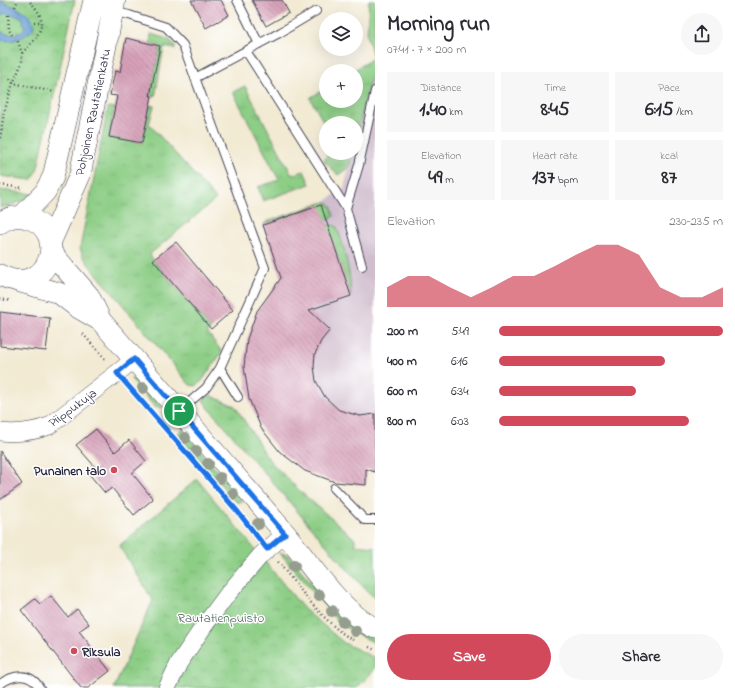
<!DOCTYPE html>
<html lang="en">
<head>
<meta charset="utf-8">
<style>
	:root { --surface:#fff; --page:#f7f7f7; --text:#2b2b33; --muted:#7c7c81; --accent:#d1495b }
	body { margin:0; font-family:"Indie Flower",sans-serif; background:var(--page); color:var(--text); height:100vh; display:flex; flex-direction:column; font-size:15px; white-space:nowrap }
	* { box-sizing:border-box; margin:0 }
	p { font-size:13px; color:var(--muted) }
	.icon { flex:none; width:22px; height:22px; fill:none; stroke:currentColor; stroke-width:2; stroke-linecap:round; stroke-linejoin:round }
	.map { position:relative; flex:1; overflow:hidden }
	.details { display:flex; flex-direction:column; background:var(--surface); width:360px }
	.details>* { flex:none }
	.controls { position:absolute; left:319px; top:12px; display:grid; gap:8px }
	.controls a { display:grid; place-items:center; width:44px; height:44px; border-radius:50%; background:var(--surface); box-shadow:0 4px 16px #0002; font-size:20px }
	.pin { position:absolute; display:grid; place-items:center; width:34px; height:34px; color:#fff; margin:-17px; border:2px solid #fff; border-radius:50%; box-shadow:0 1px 4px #0007 }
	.round { display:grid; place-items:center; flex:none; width:42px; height:42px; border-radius:21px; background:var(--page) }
	.headline { display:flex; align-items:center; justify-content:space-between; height:68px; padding:0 12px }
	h1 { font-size:22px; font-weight:700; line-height:30px }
	.stats { display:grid; grid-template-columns:repeat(3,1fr); gap:6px; height:68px; padding:4px 12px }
	.stats div { display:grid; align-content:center; border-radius:0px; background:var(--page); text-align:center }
	.stats b { font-size:20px; font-weight:700 }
	.stats small { font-size:11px; font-weight:400 }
	.stats p { font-size:11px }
	.chart { height:112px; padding:8px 12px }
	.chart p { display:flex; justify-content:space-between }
	.chart svg { width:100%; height:72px; margin-top:4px; fill:var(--accent); opacity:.7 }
	.button { display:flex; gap:8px; margin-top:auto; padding:8px 12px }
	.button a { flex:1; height:46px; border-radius:24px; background:var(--accent); color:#fff; font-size:16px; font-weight:700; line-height:46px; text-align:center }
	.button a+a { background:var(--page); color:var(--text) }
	ul { padding:0 12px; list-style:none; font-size:13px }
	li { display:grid; grid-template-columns:64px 48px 1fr; align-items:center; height:30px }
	li i { height:10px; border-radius:5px; background:var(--accent) }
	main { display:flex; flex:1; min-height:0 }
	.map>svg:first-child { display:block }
	.railway { fill:#d0bdce }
	.grass { fill:url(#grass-tufts); stroke:#587860 }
	.park { fill:url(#park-crowns); stroke:#587860 }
	.water { fill:url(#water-ripples); stroke:#456088 }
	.building { fill:url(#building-back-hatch) }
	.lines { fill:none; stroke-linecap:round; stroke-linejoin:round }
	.service-casing { stroke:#414052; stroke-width:10 }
	.minor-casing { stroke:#414052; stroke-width:18 }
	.tertiary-casing { stroke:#414052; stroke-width:22 }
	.path { stroke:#414052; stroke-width:2.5; stroke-dasharray:1 3; stroke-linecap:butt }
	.service { stroke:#fff; stroke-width:8 }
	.minor { stroke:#fff; stroke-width:17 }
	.tertiary { stroke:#fff; stroke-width:21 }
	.tree { fill:#949d8e }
	.route-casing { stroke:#fff; stroke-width:8 }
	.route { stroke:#1a73e8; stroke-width:5 }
	.poi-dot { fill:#d1495b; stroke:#fff; stroke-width:1.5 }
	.labels { text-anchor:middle; stroke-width:3; stroke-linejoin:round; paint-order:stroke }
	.street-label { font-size:13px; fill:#22223b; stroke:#fff }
	.poi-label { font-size:13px; font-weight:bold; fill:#22223b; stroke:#fff; text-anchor:end }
	.park-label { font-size:13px; fill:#475e55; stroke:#fff }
</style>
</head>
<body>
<main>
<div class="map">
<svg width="375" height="688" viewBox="0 0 375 688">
	<defs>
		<pattern id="grass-tufts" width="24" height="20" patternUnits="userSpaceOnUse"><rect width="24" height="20" fill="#8dce86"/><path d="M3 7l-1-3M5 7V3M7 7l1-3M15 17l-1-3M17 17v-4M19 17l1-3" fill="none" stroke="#79b175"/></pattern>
		<pattern id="park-crowns" width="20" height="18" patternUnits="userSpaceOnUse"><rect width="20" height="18" fill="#8dce86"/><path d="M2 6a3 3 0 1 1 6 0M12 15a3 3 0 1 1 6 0" fill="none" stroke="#79b175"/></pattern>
		<pattern id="water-ripples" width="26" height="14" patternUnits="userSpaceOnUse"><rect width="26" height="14" fill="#689ed5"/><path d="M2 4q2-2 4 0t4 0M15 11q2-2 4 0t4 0" fill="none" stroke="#5580ae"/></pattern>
		<pattern id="building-back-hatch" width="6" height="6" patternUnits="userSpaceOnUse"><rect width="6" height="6" fill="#d7a1b9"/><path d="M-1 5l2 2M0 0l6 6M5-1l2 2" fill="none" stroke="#ae8398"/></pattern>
	</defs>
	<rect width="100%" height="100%" fill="#fff"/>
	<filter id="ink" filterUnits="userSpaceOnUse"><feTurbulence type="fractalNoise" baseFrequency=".025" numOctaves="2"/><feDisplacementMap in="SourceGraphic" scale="8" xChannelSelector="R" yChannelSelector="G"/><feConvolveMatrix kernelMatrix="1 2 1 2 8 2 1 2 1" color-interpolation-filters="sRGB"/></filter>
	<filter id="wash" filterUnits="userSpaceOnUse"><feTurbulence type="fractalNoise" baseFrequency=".012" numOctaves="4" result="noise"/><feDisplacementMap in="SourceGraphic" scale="16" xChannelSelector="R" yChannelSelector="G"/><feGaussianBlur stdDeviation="0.9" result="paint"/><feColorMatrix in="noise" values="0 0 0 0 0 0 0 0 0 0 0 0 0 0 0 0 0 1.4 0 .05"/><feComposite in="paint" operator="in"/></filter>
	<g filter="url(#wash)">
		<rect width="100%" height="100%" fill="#f2ead3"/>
		<path class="railway" d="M375,23V472L366,469V485L335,482L305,471L261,428L249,399L244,367L281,278L263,225L320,205L344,188L353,153H356V138L373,68Z"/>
		<path class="grass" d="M369,0H375L373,68L356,138V123H326V126L310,98L326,88V101H356V71H353L373,58L367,34Z
			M151,34L168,39L175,45V49L164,47L155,97L150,96L160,46L150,44Z
			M245,86L292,175L304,171L310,184L263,201L258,187L279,180L233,92Z
			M150,105L154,106L149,124L216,199L150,254L153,260L211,329L207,332L222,352L202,381L196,386L190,385L89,265L83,256L80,248L108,107L115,108L109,137L142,143Z
			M329,153H353L349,167L338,175L324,161Z
			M0,190L33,194L20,202L0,208Z
			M327,202L331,205L334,216L326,221L320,205L263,225L266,222L321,203Z
			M331,225L336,226C344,243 351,276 351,296L327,226Z
			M133,378L141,382L162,407L158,408L155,407L131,379Z
			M209,395L235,406L270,461L302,493L355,539V545L375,547V598L366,590L345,567L207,406L203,400Z
			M182,429L243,502H238L234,500L178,434L179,432Z
			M280,553L288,555L335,610L346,621L375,639V643L353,632L336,619Z"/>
		<path class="park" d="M0,0H75L38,167L35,175L31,180L0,176Z
			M197,479L304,609L344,643L375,658V669L357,688H114L153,600L119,546Z"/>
		<path class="water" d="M0,1C13,6 34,12 34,28C25,38 13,43 0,40V31C7,36 14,35 22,32L25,27L22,17L5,13L0,16Z"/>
		<g id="blocks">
			<path class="building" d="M191,0H221L229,15L206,28Z
				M252,0H282L289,13L266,26Z
				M126,38L160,46L150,96H152L142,143L109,137L117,96L110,95L115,71L120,72Z
				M321,205L351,296L309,310L330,330L321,341L315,354L314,366L316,381L325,397L339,410L360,416L375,414V472L366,469V485L335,482L305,471L280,452L261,428L249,399L244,367L247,339L257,311L281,278L263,225Z
				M176,242L233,310L211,329L153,260Z
				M0,312L50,318L46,351L0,346Z
				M96,429L115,452L129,440L146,461L132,473L153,499L134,515L112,488L105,493L89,474L96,468L76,445Z
				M0,451L22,484L0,500Z
				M51,596L68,617L77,609L89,624L79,631L110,671L88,688H81L21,610L35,599L40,604Z"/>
		</g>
	</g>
	<g filter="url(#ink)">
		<use href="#blocks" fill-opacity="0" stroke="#414052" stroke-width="1"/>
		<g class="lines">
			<g class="service-casing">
				<path id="service" d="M237,0L259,44
					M112,11L129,15L166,27L183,45L265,268L220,368L206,388L179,411
					M246,51L346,208L362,266
					M195,78L281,32L316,11
					M346,208L359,165L375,91
					M220,368L238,397
					M334,488L365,520H375
					M0,684C14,674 30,672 40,688"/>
			</g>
			<g class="minor-casing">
				<path id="minor" d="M0,432C18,434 33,432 49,426L135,359
					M167,688L179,663L204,626L227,595L261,555L285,534"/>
			</g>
			<g class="tertiary-casing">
				<path id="tertiary" d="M22,216L45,192L53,177L94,0
					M0,223C8,217 17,215 27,218C71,230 49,300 0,275
					M50,243L80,175L115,0
					M51,252L89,296L101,321C162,391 223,462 284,532C308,561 341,613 375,628
					M17,281L59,293L77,307L101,321"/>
			</g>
			<path class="path" d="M15,7L18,0
				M8,15L9,30L12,35
				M34,22H42
				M22,53C41,34 51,21 28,0
				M10,79L13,83L54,92
				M0,138L4,113L13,83L22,63V53L17,39
				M0,185L23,188
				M0,299L11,301
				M83,334L106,360
				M127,385L238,512L257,536
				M278,562C299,587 324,624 353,640
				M369,647L375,650"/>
			<use href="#service" class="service"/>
			<use href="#minor" class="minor"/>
			<use href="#tertiary" class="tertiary"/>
		</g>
		<g class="tree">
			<circle cx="143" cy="388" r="6"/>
			<circle cx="185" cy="438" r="6"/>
			<circle cx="196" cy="451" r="6"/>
			<circle cx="208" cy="464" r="6"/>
			<circle cx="220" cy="478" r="6"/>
			<circle cx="233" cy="494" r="6"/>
			<circle cx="258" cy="524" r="6"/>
			<circle cx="294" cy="566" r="6"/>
			<circle cx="319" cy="595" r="6"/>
			<circle cx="332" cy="611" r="6"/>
			<circle cx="343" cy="622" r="6"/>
			<circle cx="355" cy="631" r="6"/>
		</g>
	</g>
	<g class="lines" filter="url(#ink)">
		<g class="route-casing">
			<path id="route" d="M134,359L285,534L267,549L238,512L117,373Z"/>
		</g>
		<use href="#route" class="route"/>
	</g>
	<g class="poi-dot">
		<circle cx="114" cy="470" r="4"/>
		<circle cx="74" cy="651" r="4"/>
	</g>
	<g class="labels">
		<g class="street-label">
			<text transform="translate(92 112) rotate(-78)" y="5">Pohjoinen Rautatienkatu</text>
			<text transform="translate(72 407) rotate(-36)" y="5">Piippukuja</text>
		</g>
		<g class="poi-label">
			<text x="106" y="475">Punainen talo</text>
			<text x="82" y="656" text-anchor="start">Riksula</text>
		</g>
		<g class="park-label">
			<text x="221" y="622">Rautatienpuisto</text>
		</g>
	</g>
</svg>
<div class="controls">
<a><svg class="icon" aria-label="layers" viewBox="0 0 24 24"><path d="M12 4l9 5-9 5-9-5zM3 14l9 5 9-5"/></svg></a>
<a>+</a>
<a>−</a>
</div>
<div class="pin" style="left:179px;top:411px;background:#1e9e55"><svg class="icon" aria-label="arrive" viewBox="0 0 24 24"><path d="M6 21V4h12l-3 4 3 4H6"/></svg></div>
</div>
<section class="details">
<div class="headline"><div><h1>Morning run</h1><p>07:41 · 7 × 200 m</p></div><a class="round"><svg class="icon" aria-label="share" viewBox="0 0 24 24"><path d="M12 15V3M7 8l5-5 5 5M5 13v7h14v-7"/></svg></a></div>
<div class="stats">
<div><p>Distance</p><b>1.40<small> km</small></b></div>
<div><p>Time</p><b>8:45</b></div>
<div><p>Pace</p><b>6:15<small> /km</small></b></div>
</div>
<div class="stats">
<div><p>Elevation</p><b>49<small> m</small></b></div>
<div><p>Heart rate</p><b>137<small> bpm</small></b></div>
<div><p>kcal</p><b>87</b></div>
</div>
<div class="chart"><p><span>Elevation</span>230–235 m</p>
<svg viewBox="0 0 160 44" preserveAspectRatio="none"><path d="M0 44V32L10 25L20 25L30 32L40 38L50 32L60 25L70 25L80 19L90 12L100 6L110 6L120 12L130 32L140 38L150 38L160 32V44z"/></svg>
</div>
<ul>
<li><b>200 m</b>5:49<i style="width:100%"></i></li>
<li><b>400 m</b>6:16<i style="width:74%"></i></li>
<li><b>600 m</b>6:34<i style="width:61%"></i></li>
<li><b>800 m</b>6:03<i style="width:85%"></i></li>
</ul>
<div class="button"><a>Save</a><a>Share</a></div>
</section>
</main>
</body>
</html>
